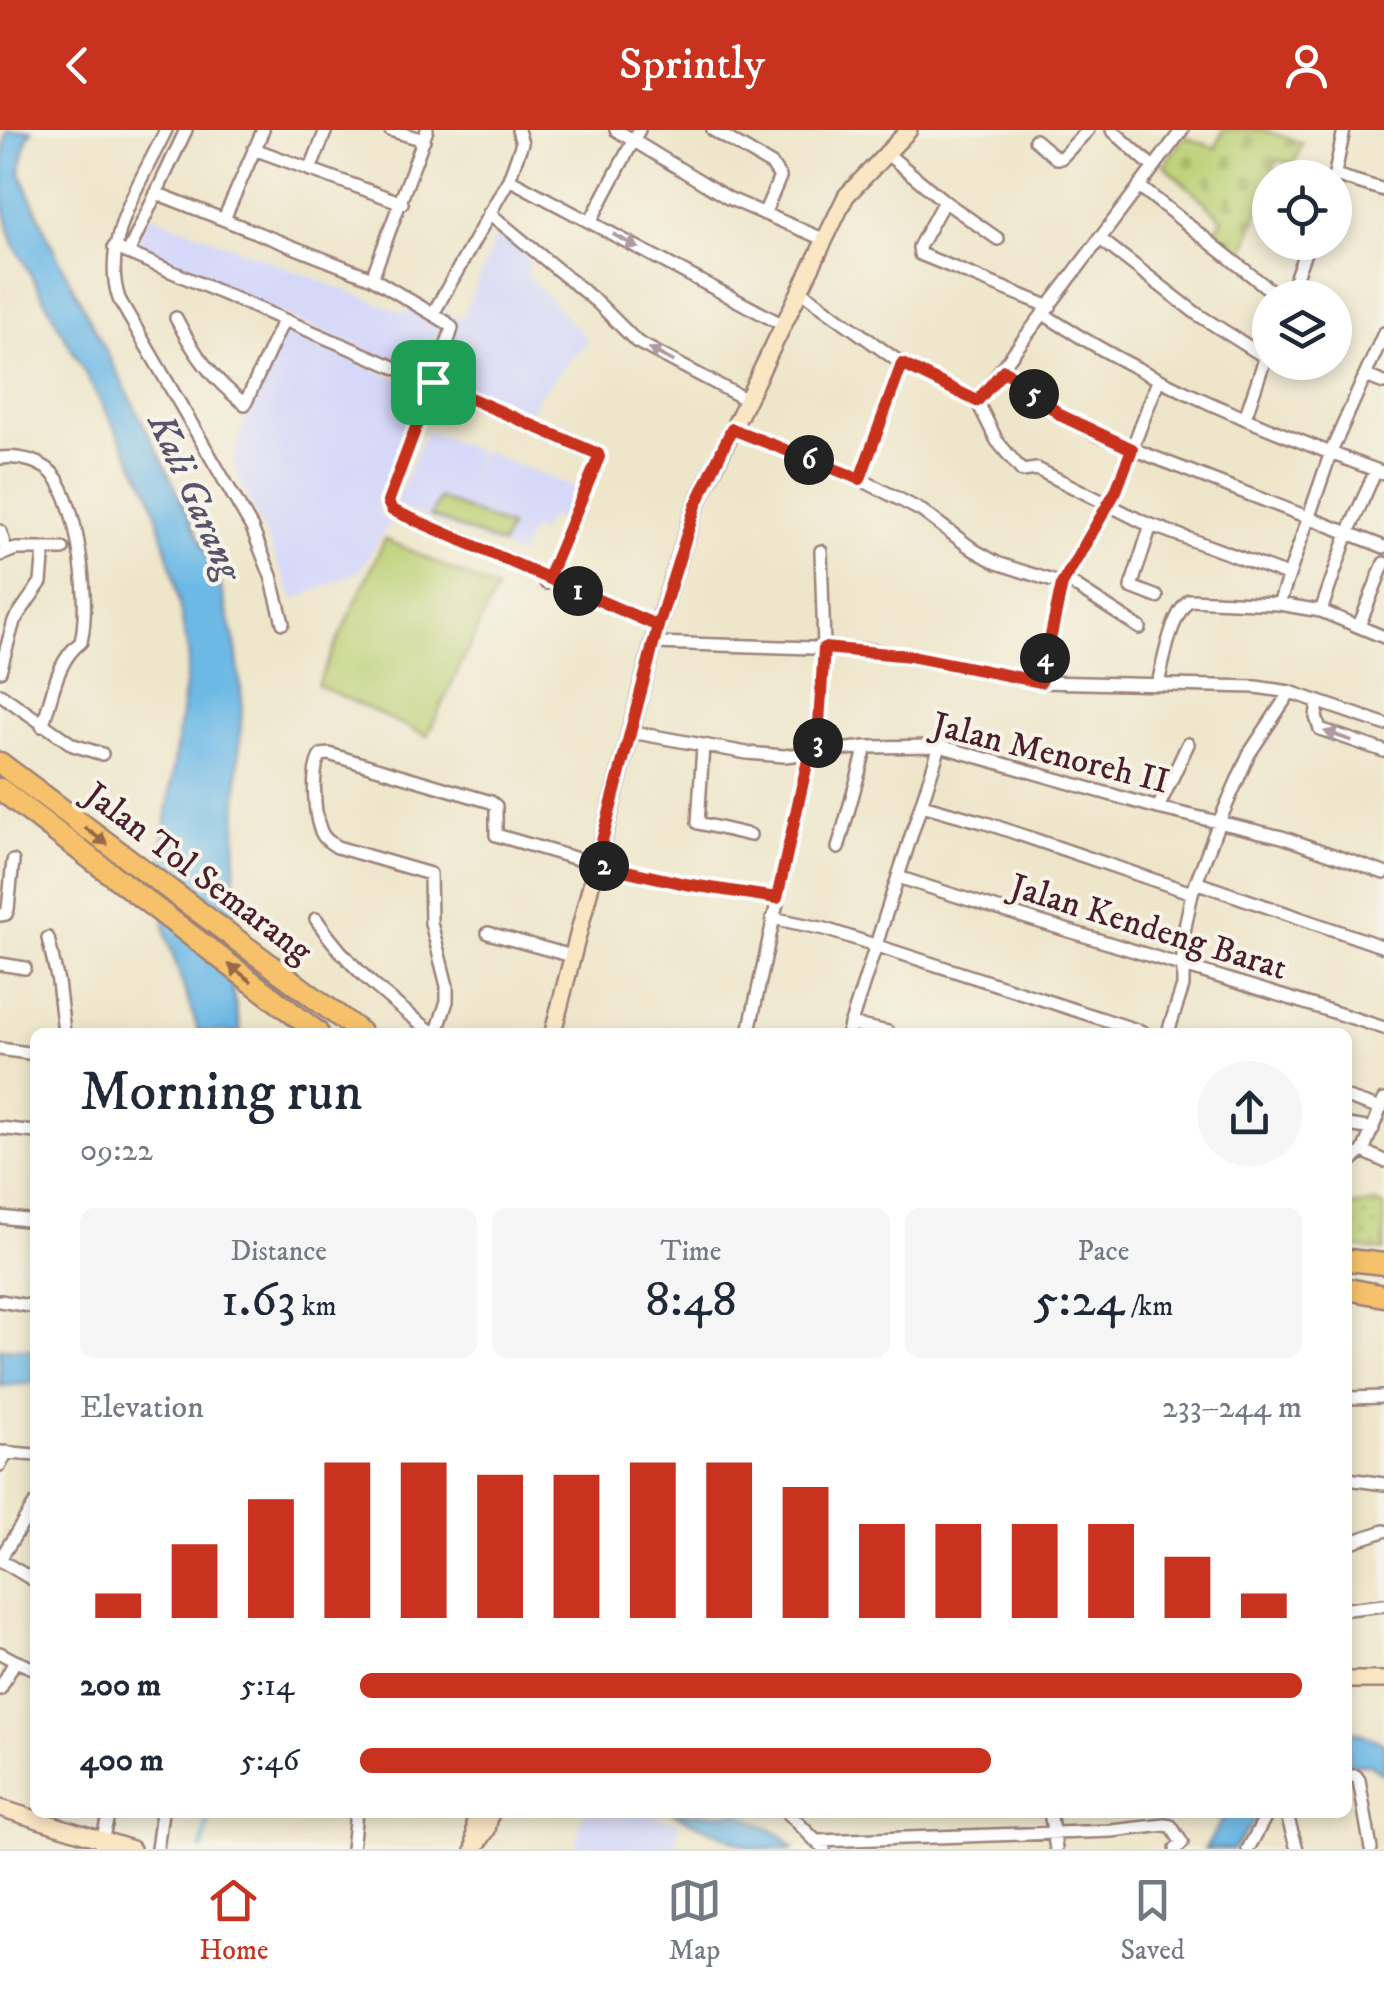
<!DOCTYPE html>
<html lang="en">
<head>
<meta charset="utf-8">
<style>
	:root { --surface:#fff; --page:#f6f6f7; --text:#1f2937; --muted:#747a83; --line:#e0e1e3; --accent:#c8321e }
	body { margin:0; font-family:"IM FELL DW Pica",serif; background:var(--page); color:var(--text); height:100vh; display:flex; flex-direction:column; font-size:38px; white-space:nowrap }
	* { box-sizing:border-box; margin:0 }
	p { font-size:32px; color:var(--muted) }
	.icon { flex:none; width:55px; height:55px; fill:none; stroke:currentColor; stroke-width:2; stroke-linecap:round; stroke-linejoin:round }
	.map { position:relative; flex:1; overflow:hidden }
	.drawer { position:absolute; left:30px; top:898px; width:1322px; height:790px; display:flex; flex-direction:column; background:var(--surface); border-radius:15px; box-shadow:0 5px 15px #0003 }
	.drawer>* { flex:none }
	.buttons { position:absolute; left:1252px; top:30px; display:grid; gap:20px }
	.buttons a { display:grid; place-items:center; width:100px; height:100px; border-radius:50%; background:var(--surface); box-shadow:0 5px 15px #0003; font-size:50px }
	.pin { position:absolute; display:grid; place-items:center; width:85px; height:85px; color:#fff; margin:-42px; border-radius:20px; box-shadow:0 5px 15px #0006 }
	.km { position:absolute; width:50px; height:50px; margin:-25px; border-radius:50%; background:#222; color:#fff; font-size:28px; line-height:50px; text-align:center }
	.round { display:grid; place-items:center; flex:none; width:105px; height:105px; border-radius:52px; background:var(--page) }
	.head { display:flex; align-items:center; justify-content:space-between; height:170px; padding:0 50px }
	h1 { font-size:55px; font-weight:600; line-height:75px }
	.metrics { display:grid; grid-template-columns:repeat(3,1fr); gap:15px; height:170px; padding:10px 50px }
	.metrics div { display:grid; align-content:center; border-radius:15px; background:var(--page); text-align:center }
	.metrics b { font-size:50px; font-weight:600 }
	.metrics small { font-size:28px; font-weight:400 }
	.metrics p { font-size:28px }
	.chart { height:280px; padding:20px 50px }
	.chart p { display:flex; justify-content:space-between }
	.chart svg { width:100%; height:180px; margin-top:10px; stroke:var(--accent); stroke-width:6 }
	ul { padding:0 50px; list-style:none; font-size:32px }
	li { display:grid; grid-template-columns:160px 120px 1fr; align-items:center; height:75px }
	li i { height:25px; border-radius:12px; background:var(--accent) }
	header { display:flex; justify-content:space-between; align-items:center; height:130px; padding:0 50px; background:var(--accent); color:#fff; font-size:45px; font-weight:600 }
	.tab-bar { display:flex; justify-content:space-around; align-items:center; height:140px; border-top:2px solid var(--line); background:var(--surface); font-size:28px; color:var(--muted) }
	.tab-bar a { display:grid; justify-items:center; gap:5px }
	.tab-bar .active { color:var(--accent) }
	.map>svg:first-child { display:block }
	.built { fill:#d5d8f9 }
	.grass { fill:url(#grass-dots); stroke:#837850; stroke-width:2.5 }
	.cemetery { fill:url(#cemetery-stones); stroke:#837850; stroke-width:2.5 }
	.pitch { fill:#bcd074; stroke:#837850; stroke-width:2.5 }
	.water { fill:#6db9e6; stroke:#5c6c88; stroke-width:2.5 }
	.lines { fill:none; stroke-linecap:round; stroke-linejoin:round }
	.stream { stroke:#6db9e6; stroke-width:4 }
	.street-casing { stroke:#9c827a; stroke-width:16 }
	.secondary-casing { stroke:#9c827a; stroke-width:20 }
	.highway-casing { stroke:#9c827a; stroke-width:25 }
	.street { stroke:#fff; stroke-width:11 }
	.secondary { stroke:#fbe6c4; stroke-width:15 }
	.highway { stroke:#f6c16b; stroke-width:20 }
	.oneway { fill:#ae9aa0 }
	.oneway2 { fill:#976848 }
	.route-casing { stroke:#fff; stroke-width:20 }
	.route { stroke:#c8321e; stroke-width:12 }
	.labels { text-anchor:middle; stroke-width:8; stroke-linejoin:round; paint-order:stroke }
	.street-label { font-size:35px; fill:#4a1f2b; stroke:#f7f3e8 }
	.water-label { font-size:38px; font-style:italic; fill:#56556c; stroke:#f7f3e8 }
</style>
</head>
<body>
<header><svg class="icon" aria-label="back" viewBox="0 0 24 24"><path d="M15 5l-7 7 7 7"/></svg>Sprintly<svg class="icon" aria-label="person" viewBox="0 0 24 24"><circle cx="12" cy="8" r="4"/><path d="M4 21q1-7 8-7t8 7"/></svg></header>
<div class="map">
<svg width="1384" height="1719" viewBox="0 0 1384 1719">
	<defs>
		<pattern id="grass-dots" width="8" height="8" patternUnits="userSpaceOnUse" patternTransform="scale(2.5)"><rect width="8" height="8" fill="#bcd074"/><path d="M2 2h.1M6 6h.1" fill="none" stroke="#a3b265" stroke-width="1.8" stroke-linecap="round"/></pattern>
		<pattern id="cemetery-stones" width="16" height="16" patternUnits="userSpaceOnUse" patternTransform="scale(2.5)"><rect width="16" height="16" fill="#bcd074"/><path d="M2 7V4a2 2 0 0 1 4 0v3zM10 15v-3a2 2 0 0 1 4 0v3z" fill="#a3b265"/></pattern>
	</defs>
	<rect width="100%" height="100%" fill="#f7f3e8"/>
	<filter id="ink" filterUnits="userSpaceOnUse"><feTurbulence type="fractalNoise" baseFrequency=".01" numOctaves="2"/><feDisplacementMap in="SourceGraphic" scale="20" xChannelSelector="R" yChannelSelector="G"/><feConvolveMatrix kernelMatrix="1 2 1 2 8 2 1 2 1" color-interpolation-filters="sRGB"/></filter>
	<filter id="wash" filterUnits="userSpaceOnUse"><feTurbulence type="fractalNoise" baseFrequency=".0048" numOctaves="4" result="noise"/><feDisplacementMap in="SourceGraphic" scale="40" xChannelSelector="R" yChannelSelector="G"/><feGaussianBlur stdDeviation="2.25" result="paint"/><feColorMatrix in="noise" values="0 0 0 0 0 0 0 0 0 0 0 0 0 0 0 0 0 1.4 0 .05"/><feComposite in="paint" operator="in"/></filter>
	<g filter="url(#wash)">
		<rect width="100%" height="100%" fill="#eee6ca"/>
		<path class="built" d="M149,84L406,184L415,170L462,189L501,95L532,121L526,144L588,210L537,268L529,288L132,121Z
			M280,202L425,260L378,375L379,384L390,391L360,441L295,470L232,333L250,270Z
			M426,300L480,322L468,354L483,321L581,360L567,393L549,386L542,402L531,398L520,425L395,375Z
			M583,1683H639L680,1692L674,1719H574Z"/>
		<path class="grass" d="M1374,1073L1384,1075V1121L1348,1117V1076Z"/>
		<path class="cemetery" d="M1223,0H1264L1302,13L1294,34L1277,30L1243,124L1214,103L1223,89L1164,35L1184,7L1216,18Z"/>
		<path class="pitch" d="M439,368L509,397L502,415L431,386Z
			M385,409L496,460L427,606L317,555Z"/>
		<path class="water" d="M7,0H32L26,11L20,42L51,114L162,330L219,450L236,518L242,572L237,659L232,859L241,902H199L165,802L163,712L189,527L173,441L150,362L14,114C0,78 0,37 7,0Z
			M0,1218L35,1220V1253L0,1256Z
			M1354,1601L1384,1613V1645L1370,1634H1348V1602Z
			M673,1683H739L782,1706L793,1719H752Z
			M1226,1683H1260L1233,1719H1205Z"/>
		<g class="lines">
			<path class="stream" d="M202,1719L210,1682"/>
		</g>
	</g>
	<g filter="url(#ink)">
		<g class="lines">
			<g class="street-casing">
				<path id="street" d="M166,0C141,52 100,111 119,169L252,398L271,446L283,493
					M390,0L424,10
					M616,0L728,68L823,109
					M713,0L772,35L780,47L764,84
					M1112,0L1153,37
					M1035,10L1056,28H1061L1088,0
					M254,19L402,73
					M885,22L944,71L998,109
					M310,40L326,0
					M1335,45L1384,60
					M1334,48L1344,0
					M509,49L785,196
					M1139,56L1280,168
					M156,63L372,148L446,192L452,198L450,205L388,373L389,377L658,495
					M944,71L919,117L920,124L1050,177
					M489,83L598,173L637,212L747,270
					M224,89L263,0
					M590,92L639,0
					M1099,108L1197,184L1265,227
					M114,117L597,324L599,327L546,453
					M128,123L186,0
					M372,148L427,0
					M801,161L902,234L977,271
					M1288,168L1309,112
					M434,182L509,49L522,13L518,0
					M1045,185C1150,253 1267,300 1384,343
					M176,188C194,224 213,250 245,274L283,191
					M1004,240L1062,286L1097,305L1384,417
					M1366,246L1384,253
					M977,271L997,311L1022,341L1037,339L1143,392L1287,445
					M977,271L1182,0
					M1245,288L1270,214
					M732,299L860,349L922,381L974,420L997,433L1062,454
					M0,328C20,326 45,331 57,349C79,386 90,471 81,512C55,532 53,567 42,596
					M860,349L902,234
					M1151,395L1131,457L1157,467
					M0,401L7,422
					M0,425L16,419H63
					M1066,450L1140,498
					M1279,474L1331,322L1384,203
					M1321,481L1348,403L1376,340
					M1359,496L1384,433
					M654,513L874,520L1041,552L1256,557L1290,562L1384,594
					M0,541L14,491L41,452L44,419
					M1041,552L1062,454L1116,361L1158,251
					M1158,553C1165,527 1170,488 1189,470L1279,474L1321,481L1384,507
					M0,564L73,615L102,624
					M1318,571L1316,587L1320,599L1384,621
					M631,602L747,623L784,626L866,617L940,616L1158,678L1282,707L1384,743
					M703,616L698,693L750,705
					M817,623L824,517L821,421
					M922,675L986,693L1192,763
					M1158,678L1188,614
					M838,718L866,617
					M898,747C1059,800 1222,846 1384,898
					M1198,753L1384,817
					M0,785L6,784L8,779L13,731
					M772,788L825,799L1143,902
					M316,789C347,836 388,869 432,902
					M488,803L572,826
					M48,808L58,852L64,902
					M0,834L25,838
					M850,894L888,902
					M437,902L447,871V856L431,793L430,744L337,717C329,712 323,708 320,699C314,683 311,637 321,625L329,624L491,672L496,676V705L615,740L707,758L777,768
					M749,902L809,625
					M848,902L940,616
					M1168,902L1183,856V807L1192,763L1219,692L1249,624L1290,562
					M0,919L35,924
					M1348,968L1381,979
					M1348,995L1373,999
					M0,998L35,1002
					M1363,1021L1384,1031
					M1348,1033L1363,1021L1384,970
					M0,1087L35,1091
					M0,1171L35,1177
					M1348,1268L1384,1267
					M0,1322L35,1325
					M0,1335L7,1322
					M1348,1349L1384,1354
					M1348,1413L1384,1401
					M0,1429L35,1374
					M0,1430L35,1451
					M1348,1479L1384,1475
					M0,1523L15,1531
					M0,1559L15,1531L35,1539
					M1348,1646H1356L1359,1650L1371,1719
					M787,1682L824,1719
					M1050,1682L1056,1719
					M1286,1682L1297,1719
					M818,1711L1112,1701L1165,1695L1171,1696L1182,1713L1176,1719
					M100,1719L109,1682
					M157,1719L162,1682
					M352,1719L356,1682
					M1248,1719L1268,1682"/>
			</g>
			<g class="secondary-casing">
				<path id="secondary" d="M553,902L658,495L696,375L846,66L909,0
					M1348,1550H1384
					M0,1678L132,1719
					M475,1682V1716
					M474,1719L487,1700L491,1682"/>
			</g>
			<g class="highway-casing">
				<path id="highway" d="M0,633L360,902
					M0,659L317,902
					M1348,1130L1384,1134
					M1348,1159L1384,1166"/>
			</g>
			<use href="#street" class="street"/>
			<use href="#secondary" class="secondary"/>
			<use href="#highway" class="highway"/>
		</g>
		<defs><path id="oneway-solid" d="M-6-.8H1V-3.2L6.5 0L1 3.2V.8H-6Z" transform="scale(2.5)"/></defs>
		<g class="oneway">
			<use href="#oneway-solid" transform="translate(626 111) rotate(28)"/>
			<use href="#oneway-solid" transform="translate(661 225) rotate(-152)"/>
			<use href="#oneway-solid" transform="translate(1338 606) rotate(-161)"/>
		</g>
		<g class="oneway2">
			<use href="#oneway-solid" transform="translate(96 706) rotate(37)"/>
			<use href="#oneway-solid" transform="translate(240 843) rotate(-143)"/>
		</g>
	</g>
	<g class="lines" filter="url(#ink)">
		<g class="route-casing">
			<path id="route" d="M433,252L388,372L392,380L658,496L596,734L685,754L777,768L809,625L817,623L824,518L911,526L1041,552L1062,454L1116,361L1132,319L1062,286L1004,240L977,271L902,234L860,349L732,299L696,375L658,496L548,448L599,327L598,324L433,252"/>
		</g>
		<use href="#route" class="route"/>
	</g>
	<g class="labels">
		<g class="street-label">
			<text transform="translate(1051 622) rotate(14)" y="12">Jalan Menoreh II</text>
			<text transform="translate(199 742) rotate(37)" y="12">Jalan Tol Semarang</text>
			<text transform="translate(1149 796) rotate(17)" y="12">Jalan Kendeng Barat</text>
		</g>
		<g class="water-label">
			<text transform="translate(196 366) rotate(66)" y="13">Kali Garang</text>
		</g>
	</g>
</svg>
<div class="buttons">
<a><svg class="icon" aria-label="locate" viewBox="0 0 24 24"><circle cx="12" cy="12" r="6"/><path d="M12 2v4M12 18v4M2 12h4M18 12h4"/></svg></a>
<a><svg class="icon" aria-label="layers" viewBox="0 0 24 24"><path d="M12 4l9 5-9 5-9-5zM3 14l9 5 9-5"/></svg></a>
</div>
<div class="pin" style="left:433px;top:252px;background:#1e9e55"><svg class="icon" aria-label="arrive" viewBox="0 0 24 24"><path d="M6 21V4h12l-3 4 3 4H6"/></svg></div>
<b class="km" style="left:578px;top:461px">1</b>
<b class="km" style="left:604px;top:736px">2</b>
<b class="km" style="left:818px;top:613px">3</b>
<b class="km" style="left:1045px;top:528px">4</b>
<b class="km" style="left:1034px;top:264px">5</b>
<b class="km" style="left:809px;top:330px">6</b>
<section class="drawer">
<div class="head"><div><h1>Morning run</h1><p>09:22</p></div><a class="round"><svg class="icon" aria-label="share" viewBox="0 0 24 24"><path d="M12 15V3M7 8l5-5 5 5M5 13v7h14v-7"/></svg></a></div>
<div class="metrics">
<div><p>Distance</p><b>1.63<small> km</small></b></div>
<div><p>Time</p><b>8:48</b></div>
<div><p>Pace</p><b>5:24<small> /km</small></b></div>
</div>
<div class="chart"><p><span>Elevation</span>233–244 m</p>
<svg viewBox="0 0 160 44" preserveAspectRatio="none"><path d="M5 44V38M15 44V26M25 44V15M35 44V6M45 44V6M55 44V9M65 44V9M75 44V6M85 44V6M95 44V12M105 44V21M115 44V21M125 44V21M135 44V21M145 44V29M155 44V38"/></svg>
</div>
<ul>
<li><b>200 m</b>5:14<i style="width:100%"></i></li>
<li><b>400 m</b>5:46<i style="width:67%"></i></li>
</ul>
</section>
</div>
<nav class="tab-bar">
<a class="active"><svg class="icon" aria-label="home" viewBox="0 0 24 24"><path d="M3 11l9-7 9 7M6 9v11h12V9"/></svg>Home</a>
<a><svg class="icon" aria-label="map" viewBox="0 0 24 24"><path d="M3 6l6-2 6 2 6-2v14l-6 2-6-2-6 2zM9 4v14M15 6v14"/></svg>Map</a>
<a><svg class="icon" aria-label="saved" viewBox="0 0 24 24"><path d="M7 4h10v16l-5-4-5 4z"/></svg>Saved</a>
</nav>
</body>
</html>
